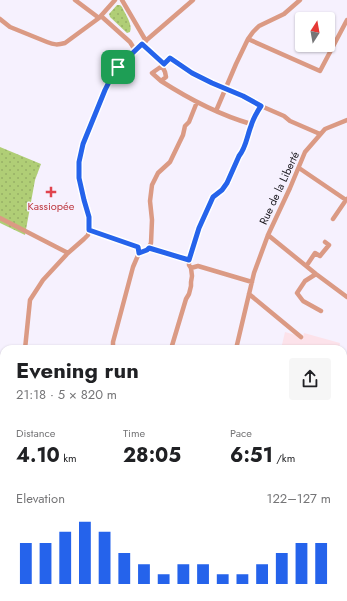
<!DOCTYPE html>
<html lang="en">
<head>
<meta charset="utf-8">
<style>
	:root { --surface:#fff; --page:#f6f6f6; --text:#202124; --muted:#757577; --accent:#2563eb }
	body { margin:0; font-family:Jost,sans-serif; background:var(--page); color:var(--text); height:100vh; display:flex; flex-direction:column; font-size:15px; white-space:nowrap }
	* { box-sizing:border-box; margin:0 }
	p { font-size:13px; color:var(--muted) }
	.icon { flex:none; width:22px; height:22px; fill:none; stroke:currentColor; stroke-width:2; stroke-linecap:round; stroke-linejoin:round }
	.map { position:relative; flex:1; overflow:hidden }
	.sheet { position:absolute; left:0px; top:345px; width:347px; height:256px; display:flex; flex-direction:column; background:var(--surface); border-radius:12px 12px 0 0; box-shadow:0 1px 3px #0004 }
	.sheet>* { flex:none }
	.needle { width:26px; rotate:11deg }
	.tools { position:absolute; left:295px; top:12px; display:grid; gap:8px }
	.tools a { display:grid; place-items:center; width:40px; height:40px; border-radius:4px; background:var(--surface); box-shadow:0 1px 3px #0004; font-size:20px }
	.pin { position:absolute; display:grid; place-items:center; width:34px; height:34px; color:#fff; margin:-17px; border-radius:8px; box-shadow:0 2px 6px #0006 }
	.round { display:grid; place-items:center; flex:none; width:42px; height:42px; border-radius:4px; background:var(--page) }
	.summary { display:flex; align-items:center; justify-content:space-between; height:68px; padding:0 16px }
	h1 { font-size:22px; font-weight:700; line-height:30px }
	.figures { display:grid; grid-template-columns:repeat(3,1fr); gap:6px; height:68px; padding:4px 16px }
	.figures div { display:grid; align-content:center }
	.figures b { font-size:20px; font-weight:700 }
	.figures small { font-size:11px; font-weight:400 }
	.figures p { font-size:11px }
	.chart { height:112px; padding:8px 16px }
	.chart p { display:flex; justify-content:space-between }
	.chart svg { width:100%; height:72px; margin-top:4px; stroke:var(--accent); stroke-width:6 }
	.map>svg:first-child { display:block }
	.built { fill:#eee6fd }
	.industrial { fill:#fce2ea }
	.grass { fill:url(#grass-dots) }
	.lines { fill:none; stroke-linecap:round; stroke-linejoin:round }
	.pedestrian { stroke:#db9a84; stroke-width:3.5 }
	.minor { stroke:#db9a84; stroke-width:4.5 }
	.secondary { stroke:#c96b4b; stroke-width:6 }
	.route-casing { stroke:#fff; stroke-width:8 }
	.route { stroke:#2563eb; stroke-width:5 }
	.health-dot { fill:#e0444e; stroke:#f6f1fe; stroke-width:1.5 }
	.labels { text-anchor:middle; stroke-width:3; stroke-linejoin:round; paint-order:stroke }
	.street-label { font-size:11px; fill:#1c1a20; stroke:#f6f1fe }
	.health-label { font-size:11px; fill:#be3a42; stroke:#f6f1fe }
</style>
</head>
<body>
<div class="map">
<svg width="347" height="601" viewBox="0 0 347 601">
	<defs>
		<pattern id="grass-dots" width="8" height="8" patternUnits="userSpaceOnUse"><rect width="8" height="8" fill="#b0ce76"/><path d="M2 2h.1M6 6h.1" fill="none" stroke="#97b066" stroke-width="1.8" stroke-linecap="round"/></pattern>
	</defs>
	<rect width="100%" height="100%" fill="#f6f1fe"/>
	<path class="built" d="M117,597H128L132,601H110Z"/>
	<path class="industrial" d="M285,332L303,337L304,333L340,343L339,349H281Z
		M347,535V555L343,556V536Z"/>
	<path class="grass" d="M117,5H120L122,7C125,14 133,24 130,32L127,33L110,17L109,14Z
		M0,147L41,164L35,180L25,235L0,223Z"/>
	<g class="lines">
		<path class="pedestrian" d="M149,248L189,260"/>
		<path class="minor" d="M75,0L99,18
			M122,0L146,41
			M101,16L130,42L135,50
			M0,19L10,27L47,42C54,45 58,45 65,43L99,18L115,0
			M248,39L320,71L347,20
			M142,44L164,64
			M161,81L152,73L162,66
			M216,111L236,64L248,39L253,32L259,26L284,14L300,0
			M251,124C220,115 189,99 161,81L166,77L165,72L162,66L170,58L192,73L212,83L243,96L261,106L284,116L290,121L320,134
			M299,168L346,200L347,199
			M0,218L68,253
			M333,219L346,200
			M89,230L138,247L139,253
			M268,235L316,274L347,297
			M139,253L147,251L151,243L152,220L150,201L152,185L158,173L170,162L183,135L185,126L189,122L197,102
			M307,265L315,253L320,256L329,245L325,242
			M316,274L305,281L297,293L303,301L321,311
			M252,282L198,266L191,268L189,265V260L199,228L213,197L222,190L227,183L246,143L251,124L261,106
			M249,294L301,337
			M25,349L30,300L43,280L68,253L84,239L88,235L89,230V217L79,178V162L83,144L105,90L111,78L119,67L135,50L193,0
			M113,349V342L133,267L139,253
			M171,349L186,299L189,294L191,286V282L192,276L191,268
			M236,349L254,273L268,235L290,188L305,152L325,129L347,120
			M0,575L4,571
			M343,592L347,589
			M134,597L137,601
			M282,597L285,601
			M100,601L106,597
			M223,601L227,597
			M327,601L334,597"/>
		<path class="secondary" d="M343,408L347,407
			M0,435H4"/>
	</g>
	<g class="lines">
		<g class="route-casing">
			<path id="route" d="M142,44L164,64L170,58L192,73L212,83L243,96L261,106C257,112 253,119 251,126C247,136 246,148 239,156L227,183L222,190L213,197L199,228L189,260L149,248L147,250L139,253L138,247L89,230V217L84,200L79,178V162L83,144L105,90L111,78L118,67Z"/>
		</g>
		<use href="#route" class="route"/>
	</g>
	<path class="health-dot" d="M49 186h4v4h4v4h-4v4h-4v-4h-4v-4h4z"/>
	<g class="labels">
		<g class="street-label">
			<text transform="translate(279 188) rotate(-65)" y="4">Rue de la Liberté</text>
		</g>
		<g class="health-label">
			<text x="51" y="210">Kassiopée</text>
		</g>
	</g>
</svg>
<div class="tools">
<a><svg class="needle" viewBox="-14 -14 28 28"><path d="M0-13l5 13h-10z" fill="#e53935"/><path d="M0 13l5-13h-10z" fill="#757577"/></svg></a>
</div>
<div class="pin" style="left:118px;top:67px;background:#1e9e55"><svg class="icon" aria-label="arrive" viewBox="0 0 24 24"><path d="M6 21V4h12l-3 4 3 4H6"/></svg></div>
<section class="sheet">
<div class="summary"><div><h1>Evening run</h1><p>21:18 · 5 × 820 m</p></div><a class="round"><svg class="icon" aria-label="share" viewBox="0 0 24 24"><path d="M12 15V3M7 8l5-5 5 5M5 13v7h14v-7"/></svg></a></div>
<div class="figures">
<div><p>Distance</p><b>4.10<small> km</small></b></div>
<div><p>Time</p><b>28:05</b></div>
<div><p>Pace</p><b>6:51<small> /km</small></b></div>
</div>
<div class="chart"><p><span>Elevation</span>122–127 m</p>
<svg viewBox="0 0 160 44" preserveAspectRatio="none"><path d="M5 44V19M15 44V19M25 44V12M35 44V6M45 44V12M55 44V25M65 44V32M75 44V38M85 44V32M95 44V32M105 44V38M115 44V38M125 44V32M135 44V25M145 44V19M155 44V19"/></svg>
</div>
</section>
</div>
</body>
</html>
